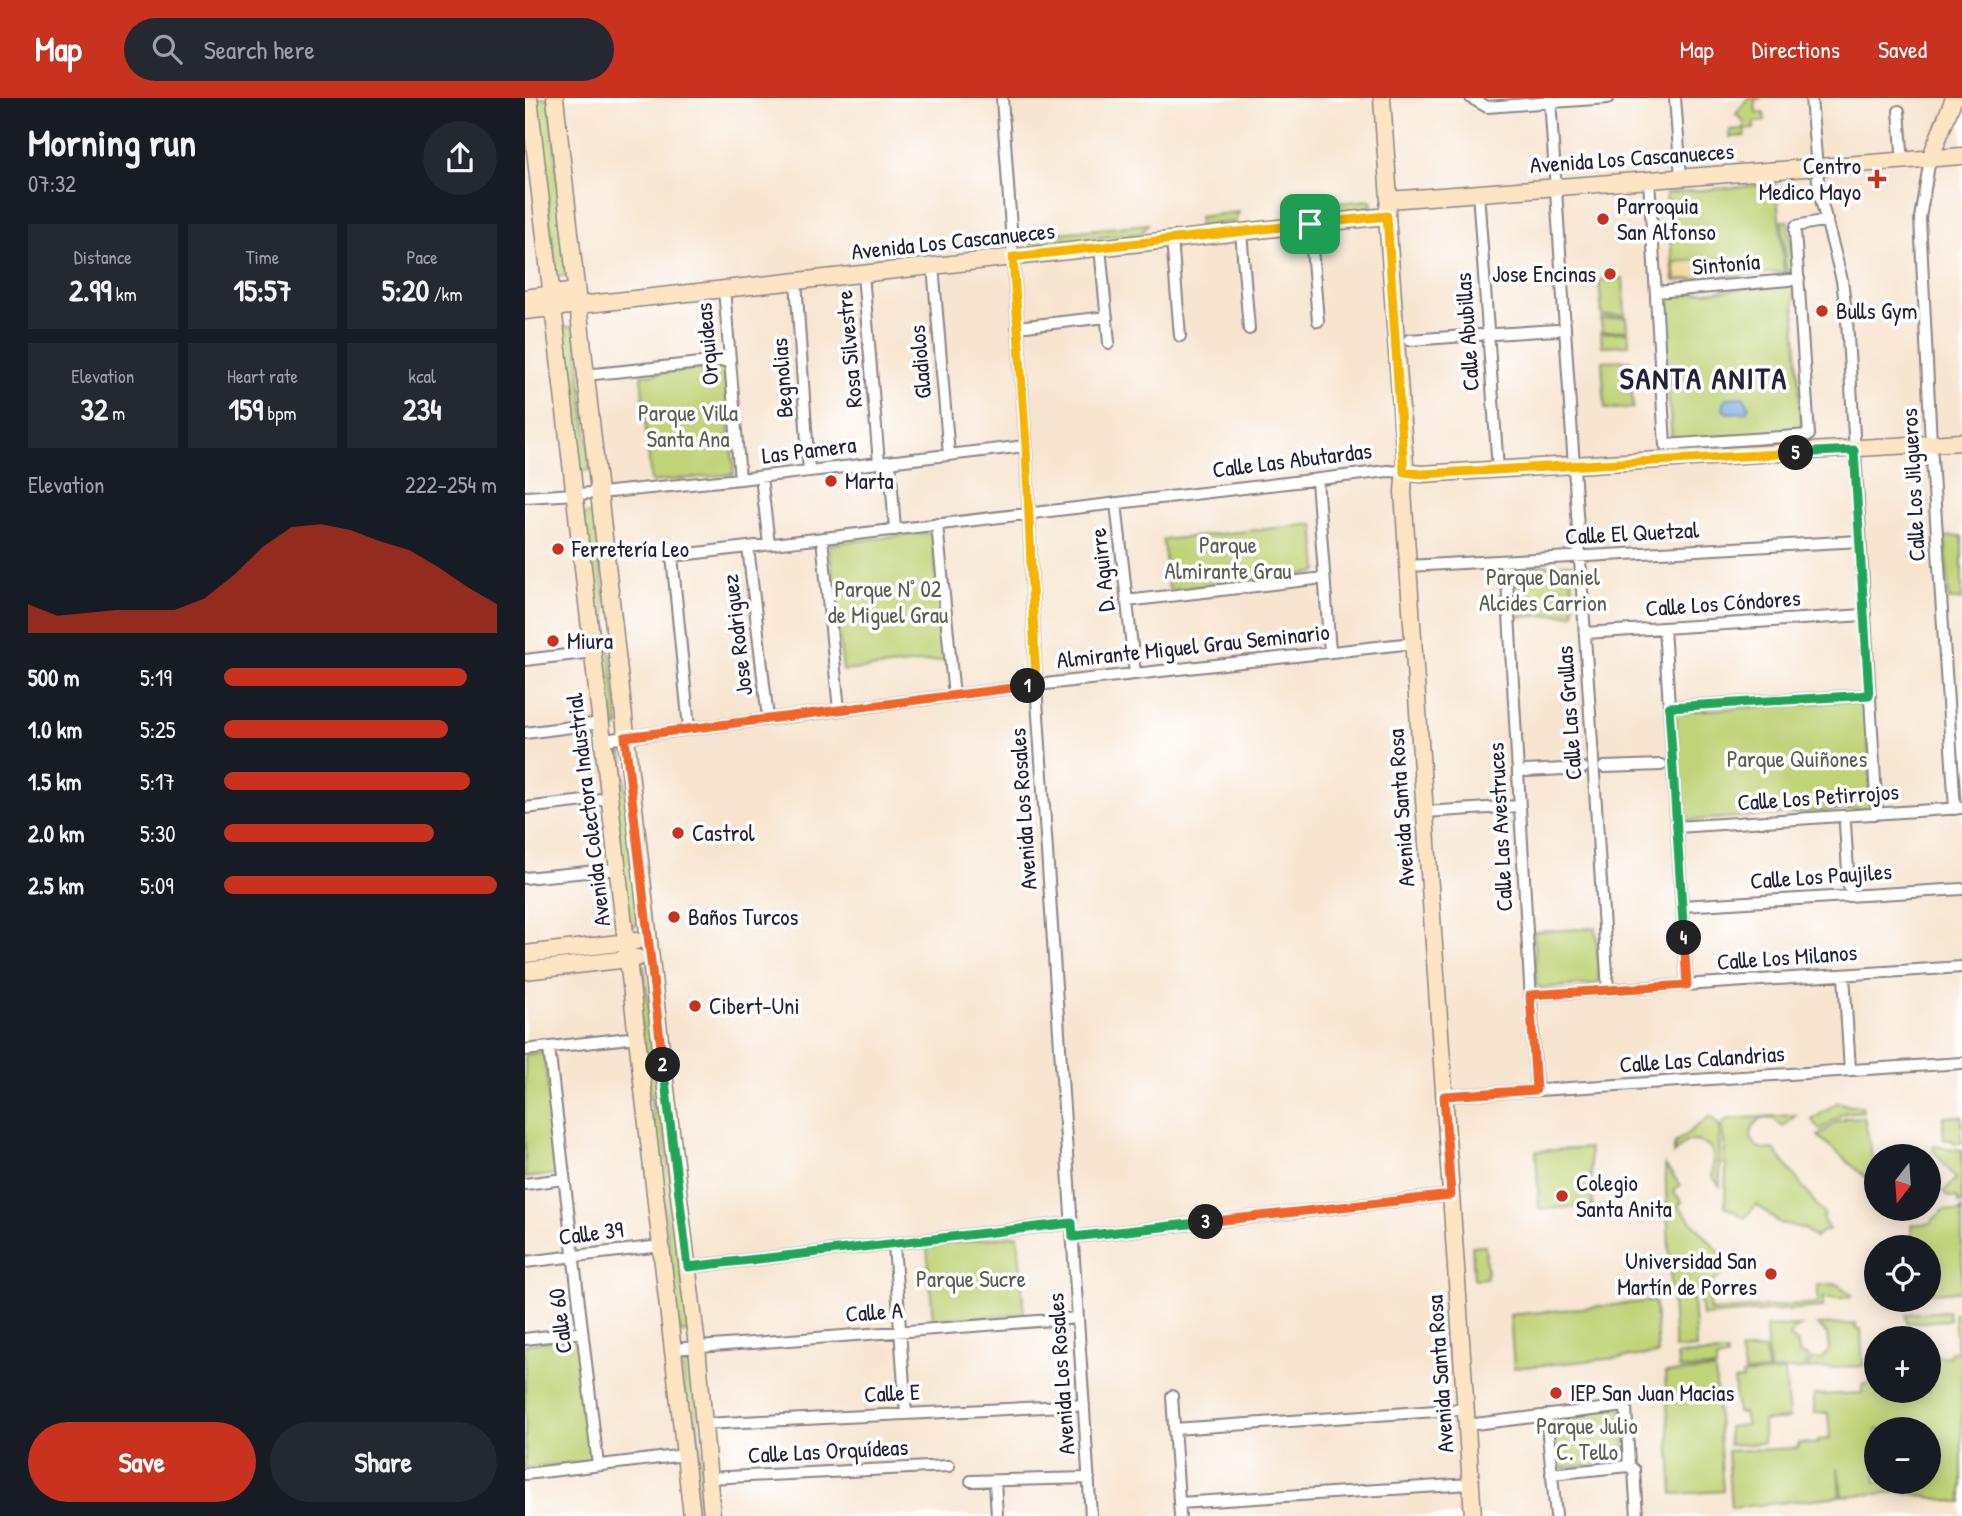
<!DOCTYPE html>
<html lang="en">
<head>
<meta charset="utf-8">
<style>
	:root { --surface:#171b24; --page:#242831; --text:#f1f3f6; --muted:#9ea1a6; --accent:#c8321e }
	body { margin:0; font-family:"Patrick Hand",sans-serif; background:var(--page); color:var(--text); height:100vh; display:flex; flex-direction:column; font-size:26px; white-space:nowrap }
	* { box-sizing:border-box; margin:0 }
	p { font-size:23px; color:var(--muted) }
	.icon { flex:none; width:38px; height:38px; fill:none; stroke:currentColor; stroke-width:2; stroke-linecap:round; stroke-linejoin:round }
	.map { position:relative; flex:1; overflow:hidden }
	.sheet { display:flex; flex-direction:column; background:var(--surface); width:525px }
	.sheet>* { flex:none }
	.needle { width:46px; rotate:197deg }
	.buttons { position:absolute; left:1339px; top:1046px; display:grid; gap:14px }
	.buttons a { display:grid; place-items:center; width:77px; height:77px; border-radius:50%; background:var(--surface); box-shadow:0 4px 18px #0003; font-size:35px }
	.pin { position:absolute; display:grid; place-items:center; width:60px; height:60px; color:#fff; margin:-30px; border-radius:14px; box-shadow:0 4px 10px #0006 }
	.km { position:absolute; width:35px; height:35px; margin:-18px; border-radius:50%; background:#222; color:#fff; font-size:19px; line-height:35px; text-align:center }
	.round { display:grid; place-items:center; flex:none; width:74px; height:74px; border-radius:37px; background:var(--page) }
	.head { display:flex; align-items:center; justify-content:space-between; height:119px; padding:0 28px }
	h1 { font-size:38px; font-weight:800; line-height:52px }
	.figures { display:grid; grid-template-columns:repeat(3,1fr); gap:10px; height:119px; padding:7px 28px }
	.figures div { display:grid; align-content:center; border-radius:0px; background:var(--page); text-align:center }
	.figures b { font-size:30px; font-weight:800 }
	.figures small { font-size:19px; font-weight:400 }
	.figures p { font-size:19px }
	.chart { height:196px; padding:14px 28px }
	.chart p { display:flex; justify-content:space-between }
	.chart svg { width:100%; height:126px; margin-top:7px; fill:var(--accent); opacity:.7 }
	.action { display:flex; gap:14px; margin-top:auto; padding:14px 28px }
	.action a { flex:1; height:80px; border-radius:42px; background:var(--accent); color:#fff; font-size:28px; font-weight:800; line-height:80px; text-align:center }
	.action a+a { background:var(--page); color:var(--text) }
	ul { padding:0 28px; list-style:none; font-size:23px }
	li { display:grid; grid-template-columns:112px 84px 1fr; align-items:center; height:52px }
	li i { height:18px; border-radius:9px; background:var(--accent) }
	header { display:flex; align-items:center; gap:42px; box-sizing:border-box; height:98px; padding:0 35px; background:var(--accent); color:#fff }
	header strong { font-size:33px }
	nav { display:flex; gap:38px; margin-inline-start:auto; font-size:24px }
	.search { width:490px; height:63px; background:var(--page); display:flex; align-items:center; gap:18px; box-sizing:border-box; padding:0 24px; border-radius:38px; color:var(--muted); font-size:26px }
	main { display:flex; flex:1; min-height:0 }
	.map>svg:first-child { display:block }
	.green { fill:#bfd377; stroke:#707a59; stroke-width:2; fill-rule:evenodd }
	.sand { fill:#eeda9e; stroke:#887e6c; stroke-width:2 }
	.water { fill:#7fade9; stroke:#506892; stroke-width:2 }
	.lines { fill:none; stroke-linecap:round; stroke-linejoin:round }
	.street-casing { stroke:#8c8486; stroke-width:14 }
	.secondary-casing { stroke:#8c8486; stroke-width:19 }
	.street { stroke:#fff; stroke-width:10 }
	.secondary { stroke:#fde5c4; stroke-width:16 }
	.split-1-casing { stroke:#fff; stroke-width:14 }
	.split-2-casing { stroke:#fff; stroke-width:14 }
	.split-3-casing { stroke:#fff; stroke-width:14 }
	.split-4-casing { stroke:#fff; stroke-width:14 }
	.split-5-casing { stroke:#fff; stroke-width:14 }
	.split-6-casing { stroke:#fff; stroke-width:14 }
	.split-1 { stroke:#f5b400; stroke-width:9 }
	.split-2 { stroke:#f0652b; stroke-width:9 }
	.split-3 { stroke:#22a559; stroke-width:9 }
	.split-4 { stroke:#f0652b; stroke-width:9 }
	.split-5 { stroke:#22a559; stroke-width:9 }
	.split-6 { stroke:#f5b400; stroke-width:9 }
	.poi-dot { fill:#c8321e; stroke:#fff; stroke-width:2.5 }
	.labels { text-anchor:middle; stroke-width:7; stroke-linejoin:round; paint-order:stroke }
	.street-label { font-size:23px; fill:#22223b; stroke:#fff }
	.poi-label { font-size:23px; fill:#22223b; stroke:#fff; text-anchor:start }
	.park-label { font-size:23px; fill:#596050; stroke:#fff }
	.district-label { font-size:30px; font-weight:bold; letter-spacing:2px; fill:#22223b; stroke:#fff }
</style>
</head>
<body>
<header>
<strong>Map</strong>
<div class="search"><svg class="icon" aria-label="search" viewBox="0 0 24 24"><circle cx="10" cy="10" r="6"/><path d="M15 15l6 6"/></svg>Search here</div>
<nav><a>Map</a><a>Directions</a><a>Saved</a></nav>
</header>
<main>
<section class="sheet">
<div class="head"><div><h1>Morning run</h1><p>07:32</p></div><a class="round"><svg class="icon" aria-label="share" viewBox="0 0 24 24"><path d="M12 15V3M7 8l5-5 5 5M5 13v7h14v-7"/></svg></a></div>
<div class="figures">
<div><p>Distance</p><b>2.99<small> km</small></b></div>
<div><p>Time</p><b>15:57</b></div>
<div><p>Pace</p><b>5:20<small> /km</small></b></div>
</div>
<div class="figures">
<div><p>Elevation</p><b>32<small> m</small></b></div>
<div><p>Heart rate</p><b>159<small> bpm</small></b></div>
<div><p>kcal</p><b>234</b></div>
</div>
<div class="chart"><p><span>Elevation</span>222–254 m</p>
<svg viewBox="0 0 160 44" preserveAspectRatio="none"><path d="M0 44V34L10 38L20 37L30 36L40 36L50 36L60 32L70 24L80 14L90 7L100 6L110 8L120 12L130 15L140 21L150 28L160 34V44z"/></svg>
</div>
<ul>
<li><b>500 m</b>5:19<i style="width:89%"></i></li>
<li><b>1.0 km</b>5:25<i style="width:82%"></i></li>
<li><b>1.5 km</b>5:17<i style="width:90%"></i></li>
<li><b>2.0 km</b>5:30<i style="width:77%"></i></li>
<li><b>2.5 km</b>5:09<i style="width:100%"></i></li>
</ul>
<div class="action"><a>Save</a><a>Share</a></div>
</section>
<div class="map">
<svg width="1437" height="1418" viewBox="0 0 1437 1418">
	<rect width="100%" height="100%" fill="#fff"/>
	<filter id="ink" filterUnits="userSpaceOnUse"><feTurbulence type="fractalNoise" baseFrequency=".0143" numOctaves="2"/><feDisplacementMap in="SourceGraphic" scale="14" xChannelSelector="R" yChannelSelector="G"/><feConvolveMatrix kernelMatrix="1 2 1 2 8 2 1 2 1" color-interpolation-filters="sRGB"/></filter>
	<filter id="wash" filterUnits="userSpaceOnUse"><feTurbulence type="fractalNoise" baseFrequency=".00686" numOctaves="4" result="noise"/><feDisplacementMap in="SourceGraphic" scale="28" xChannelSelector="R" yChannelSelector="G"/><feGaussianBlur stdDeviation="1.57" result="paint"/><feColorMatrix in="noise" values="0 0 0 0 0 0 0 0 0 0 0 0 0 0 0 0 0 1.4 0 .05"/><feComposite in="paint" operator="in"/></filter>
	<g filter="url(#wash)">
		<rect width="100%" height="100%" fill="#f7e5d0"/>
		<path class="green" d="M12,0H24L44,177L31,179Z
			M1223,0H1238L1230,1L1231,15H1239L1240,23L1229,24V31H1220V38L1205,39V32L1219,31V24L1211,16Z
			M1251,86L1259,174L1149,183L1141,95Z
			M846,102L847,110L789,116L788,107Z
			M714,114L710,124L674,128V119Z
			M1257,123H1263L1268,172L1261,174Z
			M623,126L617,135L506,147L505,138Z
			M1098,180L1100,217L1077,218L1074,182Z
			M1268,186L1277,334L1147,342L1136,198Z
			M1101,219L1102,232L1077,234L1076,221Z
			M50,228L66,372L52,373L37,230Z
			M1103,234L1104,247L1077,248L1076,235Z
			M1105,262L1108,310L1080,311L1077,263Z
			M199,269L209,376L126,384L116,277Z
			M70,415L94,629L81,631L58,417Z
			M789,426L793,472L790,475L644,492L638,442Z
			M407,434L421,562L318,573L304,446Z
			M1437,438V502H1424L1420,439Z
			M1046,466L1049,516L989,519L986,469Z
			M1340,602L1348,710L1157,723L1150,614Z
			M97,655L115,826L105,829L83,657Z
			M1071,830L1074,883L1071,886L1016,890L1011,887L1009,834Z
			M119,867L164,1234L155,1235L109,868Z
			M19,954L32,1076L0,1080V956Z
			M1313,1004L1325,1008H1337L1338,1013L1319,1015L1295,1032L1287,1022Z
			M1271,1017L1258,1029L1249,1021L1236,1020C1218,1034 1226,1055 1249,1051L1300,1118L1297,1120L1304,1132L1296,1134L1290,1140L1280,1131L1255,1125L1231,1106L1220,1120L1200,1108L1201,1067L1198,1065L1200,1050L1196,1028L1202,1021Z
			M1185,1018L1194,1027L1195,1088L1187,1078C1191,1055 1189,1042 1162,1043L1148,1056L1150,1045Z
			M1437,1018V1045L1428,1044V1042H1419L1418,1019Z
			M1339,1019L1348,1063L1351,1064V1088L1293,1038L1313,1023L1320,1022V1020Z
			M1409,1048L1437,1052V1106L1433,1105V1100L1423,1098L1418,1094L1431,1081L1408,1052Z
			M1064,1050L1068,1108L1014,1111L1011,1053Z
			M1140,1067L1155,1087L1148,1093L1157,1104L1153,1108L1198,1158L1195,1161L1202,1172L1183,1188L1185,1213L1293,1205V1187L1312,1186L1327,1197L1324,1200H1298V1209L1177,1218L1174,1191L1146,1193Z
			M1437,1109V1193L1404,1195V1150H1373L1372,1140L1387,1139L1386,1127L1405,1125L1419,1111L1435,1114Z
			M493,1137L499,1216L408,1222L402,1148Z
			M960,1147L962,1180L949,1181L947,1148Z
			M1168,1201L1171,1250L1150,1251L1147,1202Z
			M1130,1203L1133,1256L989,1270L985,1217Z
			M1423,1213L1424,1222L1382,1225L1381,1216Z
			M1429,1215H1437V1405L1377,1394L1317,1398L1313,1370L1315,1398L1206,1410L1202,1353L1273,1350V1345L1293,1346V1342L1305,1341L1303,1315H1289V1297L1337,1295V1287L1351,1283V1293H1404V1260L1425,1258V1254H1432ZM1351,1332H1404V1384H1351Z
			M1331,1226V1231H1336L1338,1268L1282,1271L1287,1261L1296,1262L1304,1252L1302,1236L1292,1227Z
			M1276,1228L1267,1234L1265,1239L1273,1246L1274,1256L1284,1259L1279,1271L1244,1273L1241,1229Z
			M52,1239L66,1363L0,1371V1246Z
			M1240,1251L1242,1273L1220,1275L1215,1253Z
			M1202,1255V1260L1191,1262V1270L1154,1271L1152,1257Z
			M166,1257L182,1418H174L156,1260Z
			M1190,1272L1198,1393L1148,1396L1140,1275Z
			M1260,1274L1264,1321L1238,1323V1345L1204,1347L1203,1329L1222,1327L1219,1315H1212L1209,1283L1218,1282L1217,1277Z
			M1093,1309L1099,1315L1100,1362L1095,1364L1034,1371L1027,1320Z"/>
		<path class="sand" d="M1204,160L1205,178L1151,182L1149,164Z"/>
		<path class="water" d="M1219,299L1224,308L1221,314L1202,315L1199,313L1198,305L1201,300Z"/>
	</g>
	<g filter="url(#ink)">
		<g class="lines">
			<g class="street-casing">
				<path id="street" d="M477,0L501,348L511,587L566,1418
					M946,0L962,9L1083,0
					M1025,0L1083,892
					M1150,0L1156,79
					M1286,0L1294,94L1317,182L1322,222L1352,716
					M1374,13L1377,53
					M1405,61L1395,120L1406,346L1430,711
					M1124,82L1140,347L1284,337L1270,133L1271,128L1302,122
					M953,94L973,371
					M785,126L793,223
					M716,134L724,231
					M647,141L655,238
					M575,149L584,245
					M408,168L424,357
					M338,176L354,365
					M271,183L284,373
					M199,191L215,381
					M1132,194L1274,181
					M492,229L582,219
					M969,236L1032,232
					M884,242L955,237
					M60,277L205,262
					M365,364L370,432
					M236,379L244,446
					M792,382L805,554
					M0,399L85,394L215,381L501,348
					M591,405L610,576
					M412,426L429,598
					M297,440L314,612
					M223,449L243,621
					M981,463L1011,992
					M883,468L1335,443
					M601,503L799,480
					M1139,530L1162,887
					M1060,535L1339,517
					M0,562L68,554
					M1144,609L1344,597
					M164,630L147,458L862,373L879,374
					M0,635L76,625
					M78,642L511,587L888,545
					M1079,669L1136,667
					M1001,673L1058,670
					M0,710L85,700
					M900,714L995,708
					M1320,726L1324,789
					M1152,729L1437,710
					M0,780L93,771
					M1157,808L1437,791
					M1319,877L1325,972
					M1005,897L1437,869
					M24,950L73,1367
					M0,952L112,939
					M919,998L1437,965
					M0,1086L39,1081
					M548,1139L926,1097
					M369,1146L381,1316
					M0,1164L136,1148
					M163,1169L547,1125
					M0,1241L57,1234
					M148,1251L553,1220
					M647,1298L655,1418
					M1021,1317L1031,1418
					M178,1326L559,1307
					M941,1327L1101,1308L1104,1368L1109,1372L1112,1418
					M649,1331L940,1311
					M0,1376L160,1357
					M1026,1376L1104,1368
					M184,1380L424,1368
					M446,1383L564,1380
					M470,1383L472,1418
					M654,1405L945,1386"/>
			</g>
			<g class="secondary-casing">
				<path id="secondary" d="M4,0L167,1418
					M30,0L134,933L172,1248L187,1418
					M857,0L864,102L862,118L880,365L878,394L948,1418
					M1405,61L1429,0
					M864,102L1437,58
					M0,200L51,193
					M0,213L862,118
					M879,374L896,376L1437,344
					M0,856L111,843
					M0,873L112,860"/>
			</g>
			<use href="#street" class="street"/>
			<use href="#secondary" class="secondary"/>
		</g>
	</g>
	<g class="lines" filter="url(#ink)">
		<g class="split-1-casing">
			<path id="split-1" d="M503,588L511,587L501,348L488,159L785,126"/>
		</g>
		<g class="split-2-casing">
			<path id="split-2" d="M138,967L100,639L503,588"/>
		</g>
		<g class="split-3-casing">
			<path id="split-3" d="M138,967L163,1169L547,1125L548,1139L681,1124"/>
		</g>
		<g class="split-4-casing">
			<path id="split-4" d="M681,1124L926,1097L919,998L1011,992L1005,897L1162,887L1159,840"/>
		</g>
		<g class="split-5-casing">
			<path id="split-5" d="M1159,840L1144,609L1344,597L1329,352L1271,355"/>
		</g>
		<g class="split-6-casing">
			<path id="split-6" d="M785,126L862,118L879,374L896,376L1271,355"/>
		</g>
		<use href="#split-1" class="split-1"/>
		<use href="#split-2" class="split-2"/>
		<use href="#split-3" class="split-3"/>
		<use href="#split-4" class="split-4"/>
		<use href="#split-5" class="split-5"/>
		<use href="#split-6" class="split-6"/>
	</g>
	<g class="poi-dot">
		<path d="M1348.5 70.5h7v7h7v7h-7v7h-7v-7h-7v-7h7z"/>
		<circle cx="1078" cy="121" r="7"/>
		<circle cx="1085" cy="176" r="7"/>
		<circle cx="1297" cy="213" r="7"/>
		<circle cx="306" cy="383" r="7"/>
		<circle cx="33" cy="451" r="7"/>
		<circle cx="28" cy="543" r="7"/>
		<circle cx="153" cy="735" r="7"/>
		<circle cx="149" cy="819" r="7"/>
		<circle cx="170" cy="908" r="7"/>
		<circle cx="1037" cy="1098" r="7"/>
		<circle cx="1246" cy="1176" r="7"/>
		<circle cx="1031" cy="1295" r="7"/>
	</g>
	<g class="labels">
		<g class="street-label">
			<text transform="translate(1107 60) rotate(-4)" y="8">Avenida Los Cascanueces</text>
			<text transform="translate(428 143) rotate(-6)" y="8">Avenida Los Cascanueces</text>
			<text transform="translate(1201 166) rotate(-5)" y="8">Sintonía</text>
			<text transform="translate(942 234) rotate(-94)" y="8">Calle Abubillas</text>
			<text transform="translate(182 246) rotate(-95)" y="8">Orquideas</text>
			<text transform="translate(324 251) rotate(-95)" y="8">Rosa Silvestre</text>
			<text transform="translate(395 264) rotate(-95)" y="8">Gladiolos</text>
			<text transform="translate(257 280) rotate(-94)" y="8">Begnolias</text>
			<text transform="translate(284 352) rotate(-7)" y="8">Las Pamera</text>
			<text transform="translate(767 362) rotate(-7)" y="8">Calle Las Abutardas</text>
			<text transform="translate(1388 387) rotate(-93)" y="8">Calle Los Jilgueros</text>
			<text transform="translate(1107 435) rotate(-3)" y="8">Calle El Quetzal</text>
			<text transform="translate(577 472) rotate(-96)" y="8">D. Aguirre</text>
			<text transform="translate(1198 505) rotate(-4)" y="8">Calle Los Cóndores</text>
			<text transform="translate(212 537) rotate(-97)" y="8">Jose Rodriguez</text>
			<text transform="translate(668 548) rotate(-6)" y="8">Almirante Miguel Grau Seminario</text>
			<text transform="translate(1044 615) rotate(-94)" y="8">Calle Las Grullas</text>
			<text transform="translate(1293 699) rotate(-4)" y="8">Calle Los Petirrojos</text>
			<text transform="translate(876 710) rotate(-94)" y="8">Avenida Santa Rosa</text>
			<text transform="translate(498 711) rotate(-94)" y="8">Avenida Los Rosales</text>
			<text transform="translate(63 712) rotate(-97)" y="8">Avenida Colectora Industrial</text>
			<text transform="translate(975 729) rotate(-93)" y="8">Calle Las Avestruces</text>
			<text transform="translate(1296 778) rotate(-4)" y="8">Calle Los Paujiles</text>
			<text transform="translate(1262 859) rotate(-4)" y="8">Calle Los Milanos</text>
			<text transform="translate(1177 961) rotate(-4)" y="8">Calle Las Calandrias</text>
			<text transform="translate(66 1135) rotate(-7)" y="8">Calle 39</text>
			<text transform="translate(349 1214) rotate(-4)" y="8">Calle A</text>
			<text transform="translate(35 1223) rotate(-97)" y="8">Calle 60</text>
			<text transform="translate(536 1276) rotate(-94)" y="8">Avenida Los Rosales</text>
			<text transform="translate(915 1276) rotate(-94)" y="8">Avenida Santa Rosa</text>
			<text transform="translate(367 1295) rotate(-3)" y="8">Calle E</text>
			<text transform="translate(303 1353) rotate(-3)" y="8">Calle Las Orquídeas</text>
		</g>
		<g class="poi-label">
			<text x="1336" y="76" text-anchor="end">Centro<tspan x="1336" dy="26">Medico Mayo</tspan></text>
			<text x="1092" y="116">Parroquia<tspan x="1092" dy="26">San Alfonso</tspan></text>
			<text x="1071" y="184" text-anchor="end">Jose Encinas</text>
			<text x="1311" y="221">Bulls Gym</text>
			<text x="320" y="391">Marta</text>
			<text x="47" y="459">Ferretería Leo</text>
			<text x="42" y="551">Miura</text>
			<text x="167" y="743">Castrol</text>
			<text x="163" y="827">Baños Turcos</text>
			<text x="184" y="916">Cibert-Uni</text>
			<text x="1051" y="1093">Colegio<tspan x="1051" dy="26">Santa Anita</tspan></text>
			<text x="1232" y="1171" text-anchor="end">Universidad San<tspan x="1232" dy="26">Martín de Porres</tspan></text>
			<text x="1045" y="1303">IEP San Juan Macias</text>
		</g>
		<g class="park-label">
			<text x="163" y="323">Parque Villa<tspan x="163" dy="26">Santa Ana</tspan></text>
			<text x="703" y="455">Parque<tspan x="703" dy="26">Almirante Grau</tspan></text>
			<text x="1018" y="487">Parque Daniel<tspan x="1018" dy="26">Alcides Carrion</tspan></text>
			<text x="363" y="499">Parque N° 02<tspan x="363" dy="26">de Miguel Grau</tspan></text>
			<text x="1272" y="669">Parque Quiñones</text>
			<text x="446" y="1189">Parque Sucre</text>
			<text x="1062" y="1336">Parque Julio<tspan x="1062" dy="26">C. Tello</tspan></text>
		</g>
		<g class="district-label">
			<text x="1179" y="291">SANTA ANITA</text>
		</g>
	</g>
</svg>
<div class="buttons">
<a><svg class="needle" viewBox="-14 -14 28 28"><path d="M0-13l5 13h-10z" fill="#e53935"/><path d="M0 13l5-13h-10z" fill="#9ea1a6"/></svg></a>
<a><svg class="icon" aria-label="locate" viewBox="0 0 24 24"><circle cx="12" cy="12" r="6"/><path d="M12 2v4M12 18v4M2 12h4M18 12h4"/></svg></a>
<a>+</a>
<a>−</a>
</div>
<div class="pin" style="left:785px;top:126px;background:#1e9e55"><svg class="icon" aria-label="arrive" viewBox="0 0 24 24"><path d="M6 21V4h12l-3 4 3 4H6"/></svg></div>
<b class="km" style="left:503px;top:588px">1</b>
<b class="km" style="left:138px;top:967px">2</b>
<b class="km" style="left:681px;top:1124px">3</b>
<b class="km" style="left:1159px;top:840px">4</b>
<b class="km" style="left:1271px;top:355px">5</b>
</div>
</main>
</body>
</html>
